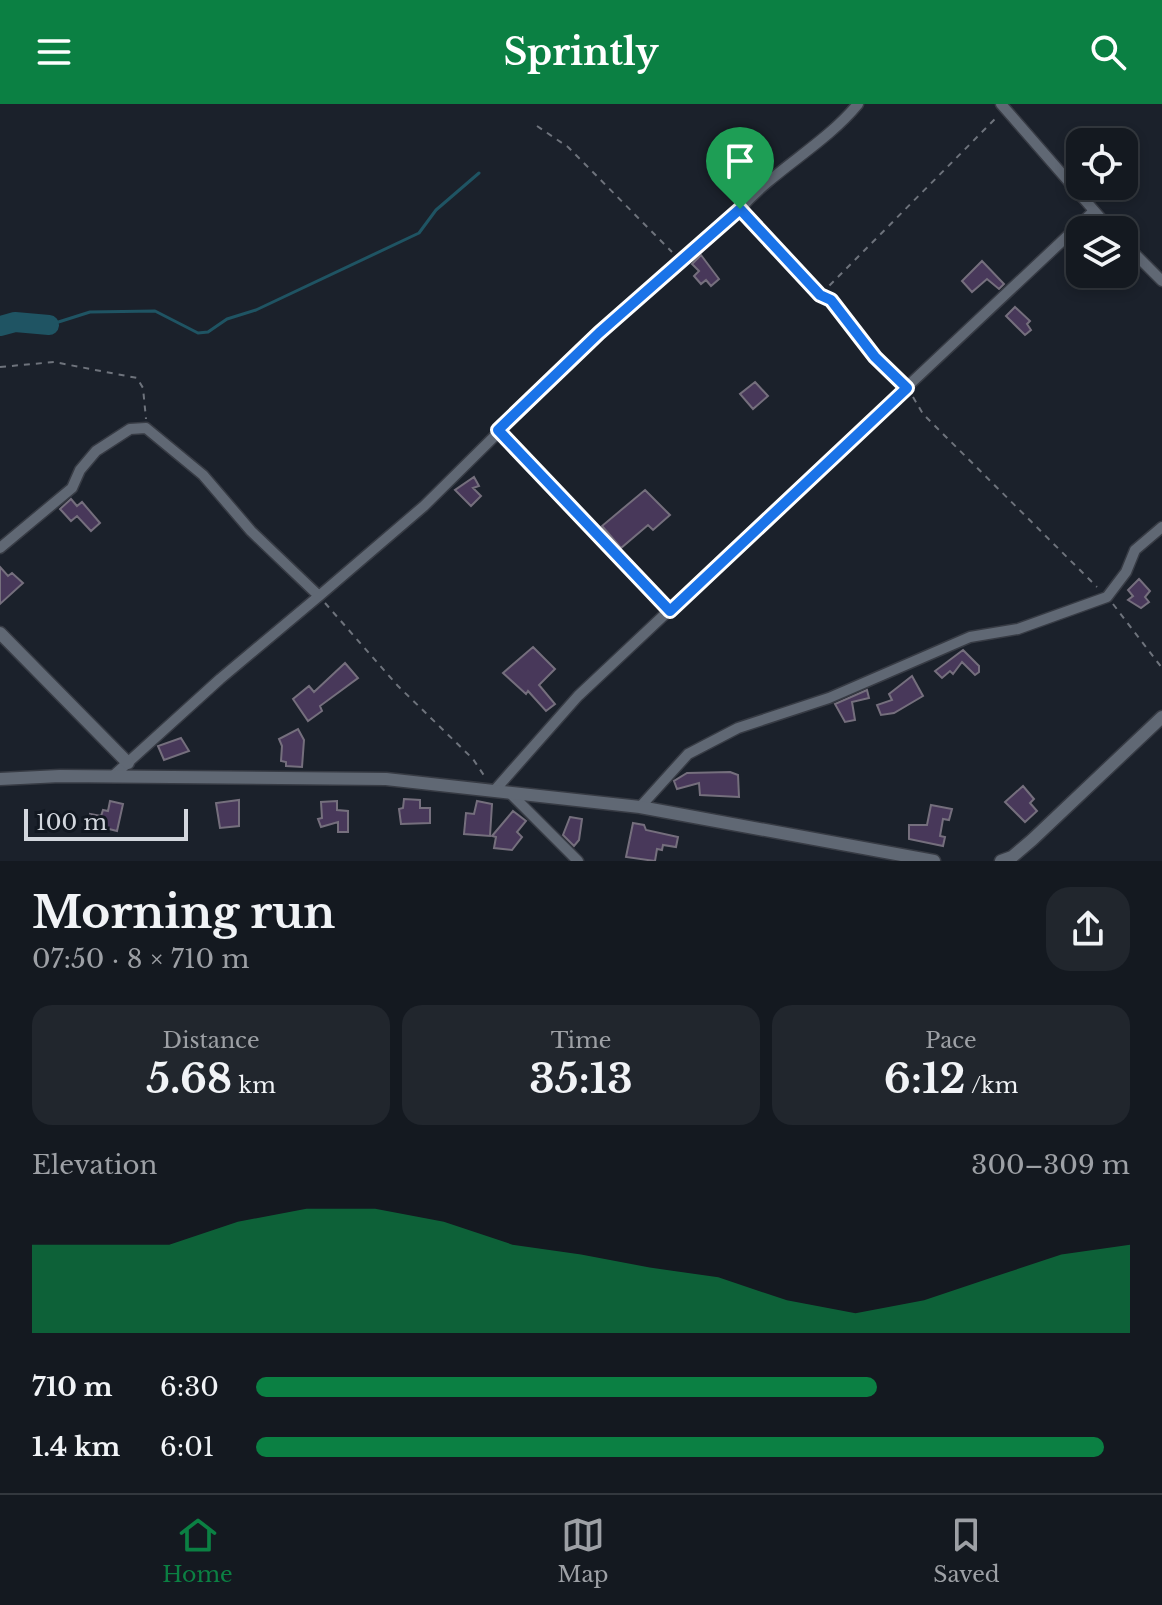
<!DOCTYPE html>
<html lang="en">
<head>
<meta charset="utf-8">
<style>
	:root { --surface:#141920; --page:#21262d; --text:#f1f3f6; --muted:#9da0a5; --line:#33383e; --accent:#0b8043 }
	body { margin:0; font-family:"Libre Baskerville",serif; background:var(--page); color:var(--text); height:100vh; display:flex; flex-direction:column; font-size:30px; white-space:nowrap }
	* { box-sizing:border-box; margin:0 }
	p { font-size:26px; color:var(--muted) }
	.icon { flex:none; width:44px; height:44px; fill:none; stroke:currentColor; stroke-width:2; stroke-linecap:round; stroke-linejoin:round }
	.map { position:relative; height:757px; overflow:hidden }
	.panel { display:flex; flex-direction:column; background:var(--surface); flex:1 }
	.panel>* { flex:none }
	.tools { position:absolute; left:1066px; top:24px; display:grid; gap:16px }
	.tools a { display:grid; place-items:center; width:72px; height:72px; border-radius:16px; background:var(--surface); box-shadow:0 4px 12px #0003,0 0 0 2px var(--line); font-size:40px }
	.scale { position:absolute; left:24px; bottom:20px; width:164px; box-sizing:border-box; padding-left:8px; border:4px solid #d3d7de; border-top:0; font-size:22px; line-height:28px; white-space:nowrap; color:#d3d7de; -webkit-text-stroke:6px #121821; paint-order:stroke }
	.pin { position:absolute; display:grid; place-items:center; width:68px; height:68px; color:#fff; margin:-82px -34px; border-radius:50% 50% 50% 0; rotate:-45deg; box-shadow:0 0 8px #0007 }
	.pin .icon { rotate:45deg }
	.round { display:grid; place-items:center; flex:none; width:84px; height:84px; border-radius:24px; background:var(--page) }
	.headline { display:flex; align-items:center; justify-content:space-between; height:136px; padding:0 32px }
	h1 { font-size:44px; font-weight:700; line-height:60px }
	.metrics { display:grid; grid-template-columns:repeat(3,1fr); gap:12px; height:136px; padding:8px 32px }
	.metrics div { display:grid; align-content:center; border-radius:20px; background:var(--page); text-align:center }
	.metrics b { font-size:40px; font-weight:700 }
	.metrics small { font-size:22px; font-weight:400 }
	.metrics p { font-size:22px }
	.chart { height:224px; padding:16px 32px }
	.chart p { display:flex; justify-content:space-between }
	.chart svg { width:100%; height:144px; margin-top:8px; fill:var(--accent); opacity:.7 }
	ul { padding:0 32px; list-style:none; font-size:26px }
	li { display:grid; grid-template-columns:128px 96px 1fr; align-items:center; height:60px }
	li i { height:20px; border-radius:10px; background:var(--accent) }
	header { display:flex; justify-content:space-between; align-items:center; height:104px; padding:0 32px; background:var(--accent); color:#fff; font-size:36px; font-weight:700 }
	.tab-bar { display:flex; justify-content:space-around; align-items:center; height:112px; border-top:2px solid var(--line); background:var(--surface); font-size:22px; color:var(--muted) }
	.tab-bar a { display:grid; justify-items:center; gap:4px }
	.tab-bar .current { color:var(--accent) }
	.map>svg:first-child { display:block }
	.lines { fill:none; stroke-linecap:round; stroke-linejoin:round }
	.stream { stroke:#1f5463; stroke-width:3 }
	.river { stroke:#1f5463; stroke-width:20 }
	.building { fill:#48385a; stroke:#756f7d; stroke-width:2 }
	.minor-casing { stroke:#373b44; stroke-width:13 }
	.tertiary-casing { stroke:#373b44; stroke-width:15 }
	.path { stroke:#6e737c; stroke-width:2; stroke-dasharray:6 6; stroke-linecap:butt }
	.minor { stroke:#606874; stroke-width:10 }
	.tertiary { stroke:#606874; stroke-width:12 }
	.route-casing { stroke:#fff; stroke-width:16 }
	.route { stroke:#1a73e8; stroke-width:10 }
</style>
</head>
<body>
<header><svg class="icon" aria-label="menu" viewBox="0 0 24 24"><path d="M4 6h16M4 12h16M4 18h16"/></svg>Sprintly<svg class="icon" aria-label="search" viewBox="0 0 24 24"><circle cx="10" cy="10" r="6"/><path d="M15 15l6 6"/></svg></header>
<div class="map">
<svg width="1162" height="757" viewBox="0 0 1162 757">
	<rect width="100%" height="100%" fill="#1b212b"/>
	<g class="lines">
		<path class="stream" d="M49,221L90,208L155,207L198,229L208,228L227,215L256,206L419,129L436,106L479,69"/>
		<path class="river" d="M0,222L15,218L49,221"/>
	</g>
	<path class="building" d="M701,151L719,175L711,182L706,176L701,180L694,172L699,167L692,160Z
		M982,157L1004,180L999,185L987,175L972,188L962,177Z
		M1015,203L1030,217L1027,220L1031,226L1025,231L1006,212Z
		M755,278L768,292L753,305L740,290Z
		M474,373L479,382L473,384L481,392L471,402L455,386Z
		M645,386L670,411L653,426L648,421L621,444L602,422Z
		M71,395L77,402L82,398L100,419L91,427L77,412L71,417L60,405Z
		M0,463L8,472L12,469L23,479L0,500Z
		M1139,475L1150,487L1145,493L1149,498L1141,504L1128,496L1133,492L1128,486Z
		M533,543L555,565L539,581L555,600L546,607L528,587L526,590L503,569Z
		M963,546L979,562V568L975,571L962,558L953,570L950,567L942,574L935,567Z
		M345,559L358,574L320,602L322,607L308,617L293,595L309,582L314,588Z
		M912,572L923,592L894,609L881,611L877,601L892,596L889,590Z
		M867,586L869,594L852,598L855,616L845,618L835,600Z
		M298,625L304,636L302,663L286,662V658L281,657L282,642L279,635Z
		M181,634L189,647L164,656L158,642Z
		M730,668L738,671L739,693L700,691L699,679L677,685L674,677L687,669Z
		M1023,682L1034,695L1030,699L1037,707L1025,718L1005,698Z
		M404,695L420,696V704H430V719L401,720L399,705L403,704Z
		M239,696V722L220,724L216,699Z
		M110,697L123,700L117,727L89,720L90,710L101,712L103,706L108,707Z
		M337,697V706L348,707V728H338V718L321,723L318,715L322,714L321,698Z
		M477,697L492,700L490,732L464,730L466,709L474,710Z
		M931,701L952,705L949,716L943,715L940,732L945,733L943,742L909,735V721H927Z
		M513,707L526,717L517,728L522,733L512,746L494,744L496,733L492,732Z
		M570,713L582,715L579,736L574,742L563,731Z
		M633,719L644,721L646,726L678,733L676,743L663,741L662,746L657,745L655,757L626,753Z"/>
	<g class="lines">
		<g class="minor-casing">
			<path id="minor" d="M1001,0L1111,126
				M1124,139L1162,177
				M498,326L670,507
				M0,444L72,384L80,366L96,347L130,325L146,324L203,371L251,427L319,492L220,575L113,672
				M319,492L424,402L599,229L740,105C775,65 824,41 858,0
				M494,687L578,592L1093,108
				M510,689L578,757
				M640,703L688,650L738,624L829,594L970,533L1018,525L1107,493L1126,468L1135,446L1162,423"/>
		</g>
		<g class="tertiary-casing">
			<path id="tertiary" d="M0,529L128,659
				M0,675L60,672L386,675L640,703L934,757
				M1001,757L1012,753L1032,736L1162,613"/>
		</g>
		<path class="path" d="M537,22L568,43L672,148
			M746,112L820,191L831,196L875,253L899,276
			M821,190L997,13
			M0,263L54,258L137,274L143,284L146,315
			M913,293L923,310L1097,483
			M325,499L398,582L473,655L485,673
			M1113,500L1162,564"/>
		<use href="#minor" class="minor"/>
		<use href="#tertiary" class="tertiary"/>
	</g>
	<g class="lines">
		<g class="route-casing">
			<path id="route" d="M740,105L820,191L831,196L875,253L907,284L670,507L498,326L599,229Z"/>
		</g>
		<use href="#route" class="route"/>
	</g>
</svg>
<div class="tools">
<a><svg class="icon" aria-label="locate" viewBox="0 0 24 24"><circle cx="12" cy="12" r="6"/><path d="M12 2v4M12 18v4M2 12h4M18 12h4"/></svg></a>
<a><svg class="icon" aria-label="layers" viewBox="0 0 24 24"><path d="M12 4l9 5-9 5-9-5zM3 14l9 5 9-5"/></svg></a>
</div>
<div class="scale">100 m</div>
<div class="pin" style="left:740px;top:105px;background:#1e9e55"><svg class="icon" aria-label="arrive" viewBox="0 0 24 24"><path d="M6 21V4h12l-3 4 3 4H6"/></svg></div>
</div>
<section class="panel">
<div class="headline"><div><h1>Morning run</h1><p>07:50 · 8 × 710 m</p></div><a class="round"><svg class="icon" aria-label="share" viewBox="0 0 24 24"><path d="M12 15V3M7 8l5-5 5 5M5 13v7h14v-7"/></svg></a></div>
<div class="metrics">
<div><p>Distance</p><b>5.68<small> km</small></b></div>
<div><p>Time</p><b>35:13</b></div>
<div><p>Pace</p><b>6:12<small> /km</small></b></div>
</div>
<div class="chart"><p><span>Elevation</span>300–309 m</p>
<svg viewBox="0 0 160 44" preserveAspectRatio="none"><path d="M0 44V17L10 17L20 17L30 10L40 6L50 6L60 10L70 17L80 20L90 24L100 27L110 34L120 38L130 34L140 27L150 20L160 17V44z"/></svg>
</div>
<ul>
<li><b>710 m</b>6:30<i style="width:71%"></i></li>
<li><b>1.4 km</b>6:01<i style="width:97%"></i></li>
</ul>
</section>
<nav class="tab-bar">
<a class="current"><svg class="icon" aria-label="home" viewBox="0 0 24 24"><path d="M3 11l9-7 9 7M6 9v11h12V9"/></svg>Home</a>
<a><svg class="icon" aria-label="map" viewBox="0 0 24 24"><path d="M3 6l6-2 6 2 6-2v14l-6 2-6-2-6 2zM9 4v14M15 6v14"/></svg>Map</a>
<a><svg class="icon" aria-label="saved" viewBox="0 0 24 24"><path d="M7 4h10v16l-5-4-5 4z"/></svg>Saved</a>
</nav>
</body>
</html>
